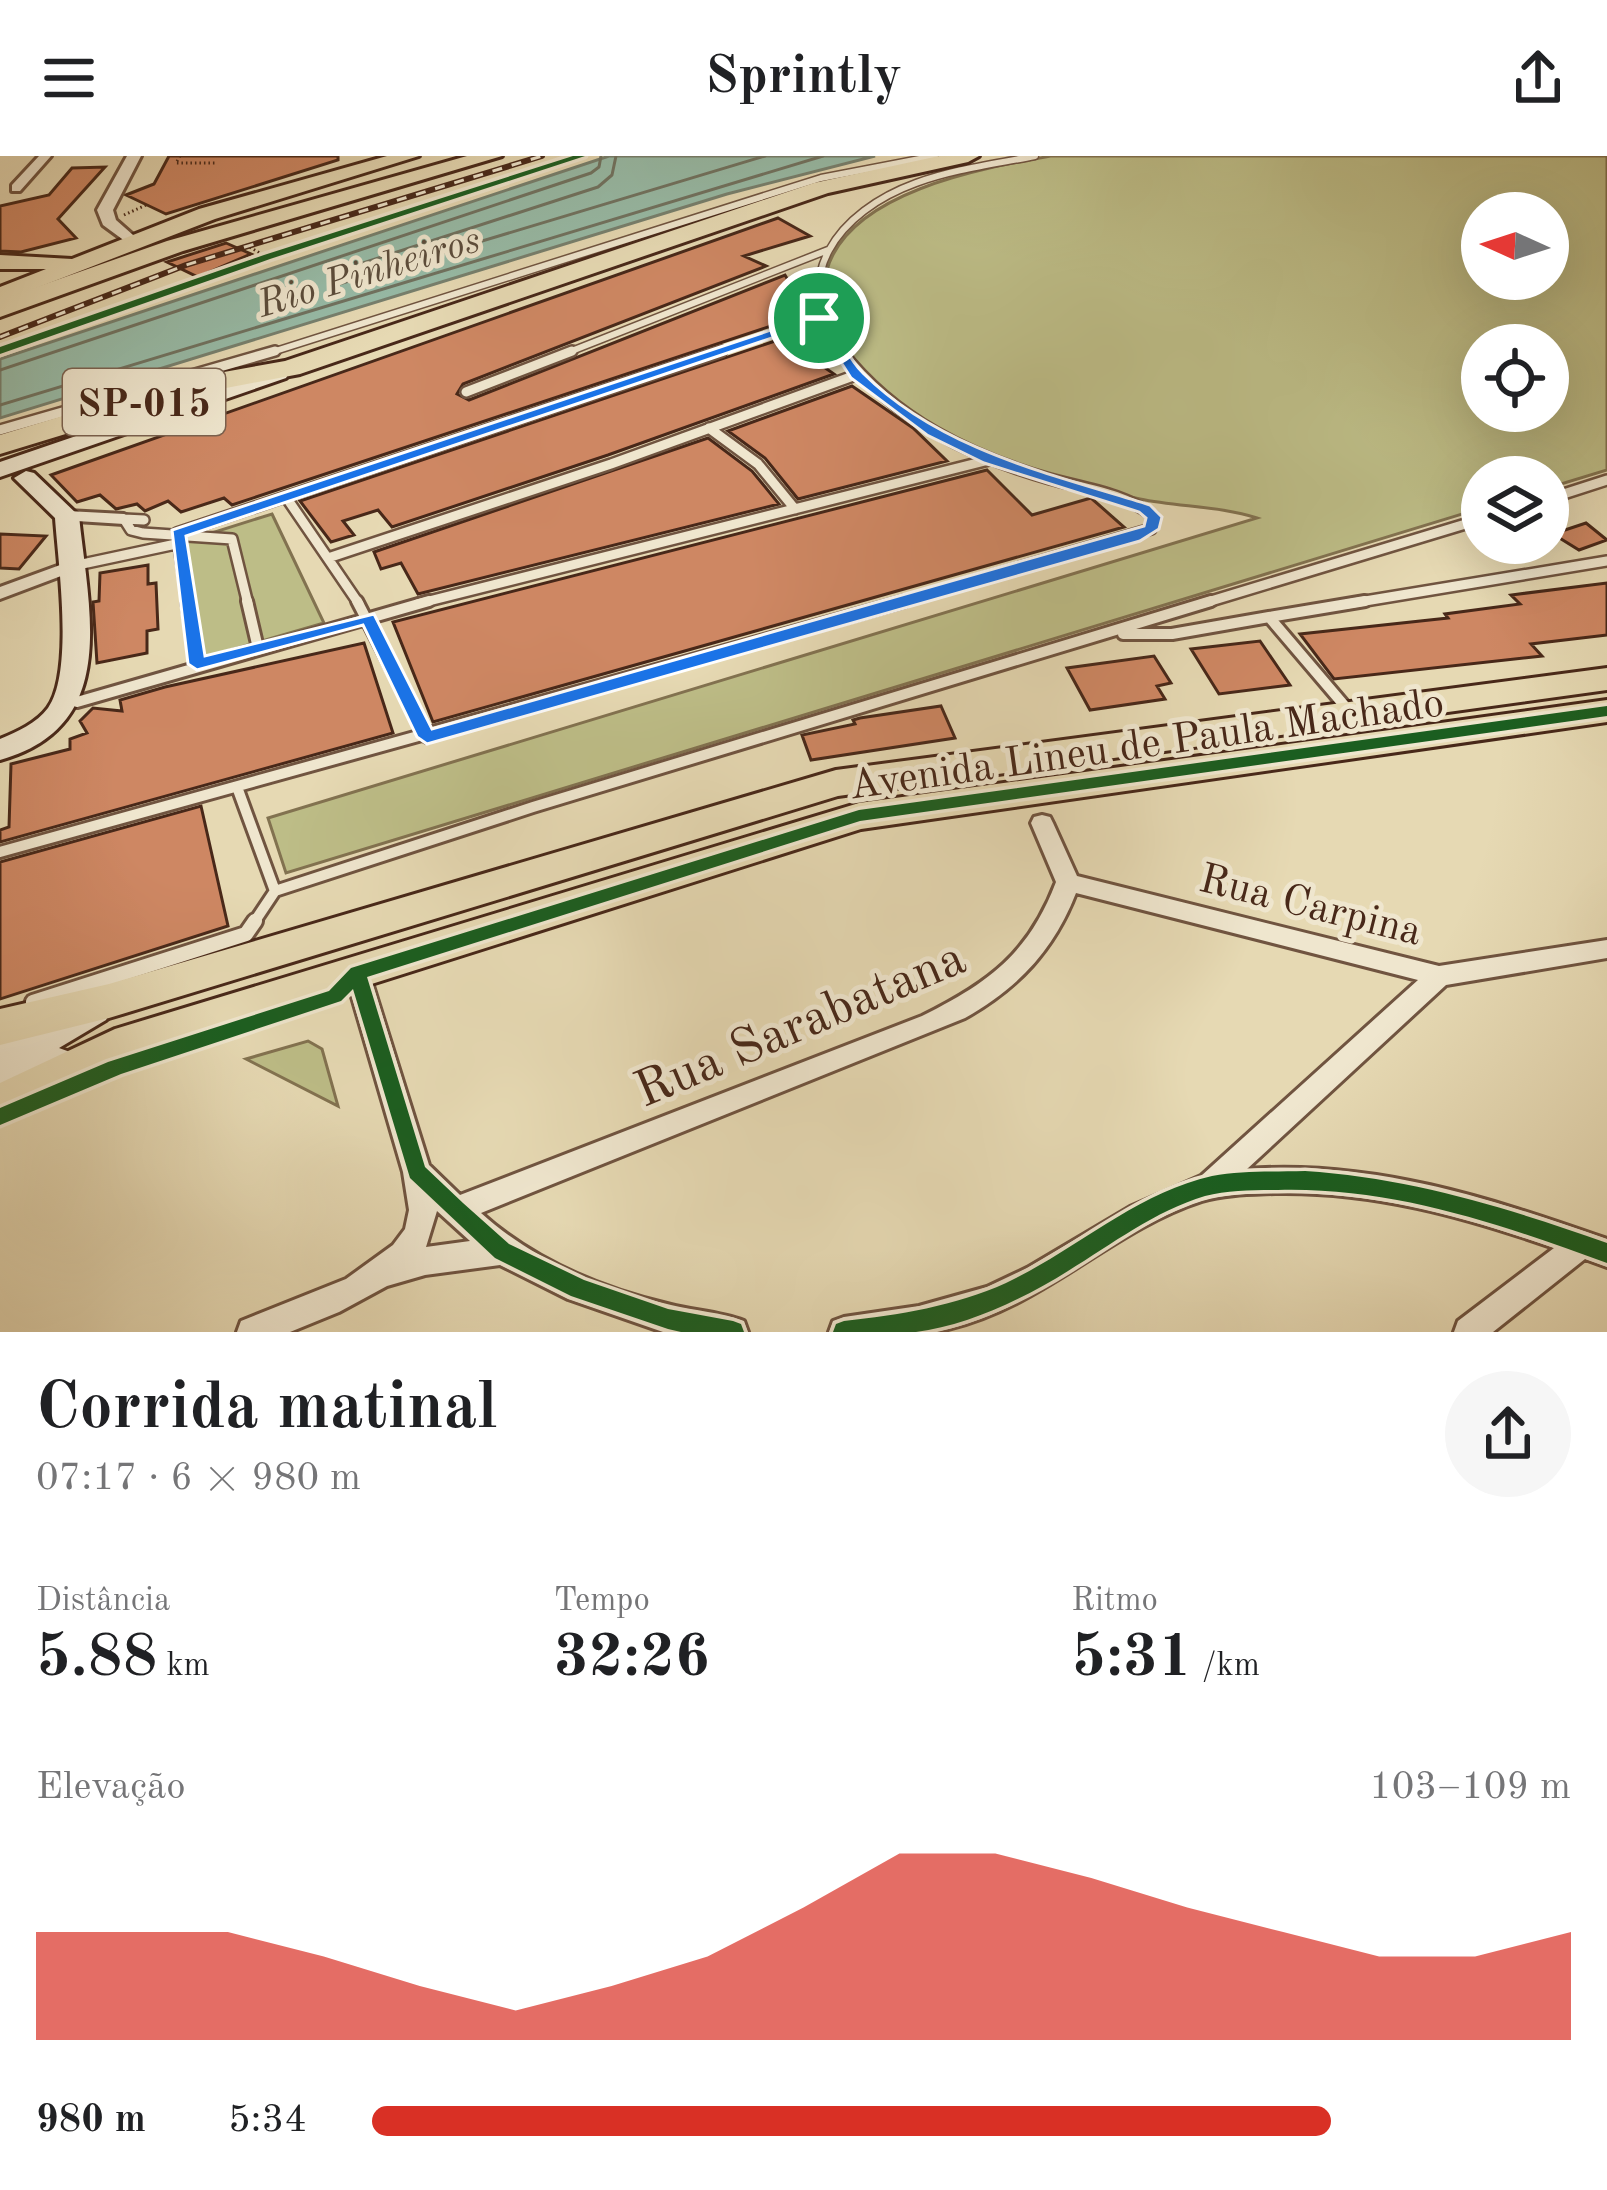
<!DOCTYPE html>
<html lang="pt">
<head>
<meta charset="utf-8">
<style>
	:root { --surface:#fff; --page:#f6f6f6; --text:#202124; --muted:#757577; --accent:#d93025 }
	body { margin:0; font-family:"Old Standard TT",serif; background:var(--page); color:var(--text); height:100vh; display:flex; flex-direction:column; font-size:45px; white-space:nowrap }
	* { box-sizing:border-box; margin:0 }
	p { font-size:39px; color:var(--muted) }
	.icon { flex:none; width:66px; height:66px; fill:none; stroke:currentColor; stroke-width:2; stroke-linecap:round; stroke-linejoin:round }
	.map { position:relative; height:1176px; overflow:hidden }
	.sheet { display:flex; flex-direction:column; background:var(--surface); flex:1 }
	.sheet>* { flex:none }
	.needle { width:78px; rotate:273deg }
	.fabs { position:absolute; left:1461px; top:36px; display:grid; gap:24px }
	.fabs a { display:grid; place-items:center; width:108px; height:108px; border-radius:50%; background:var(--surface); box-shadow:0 12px 48px #0002; font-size:60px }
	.pin { position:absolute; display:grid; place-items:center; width:102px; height:102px; color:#fff; margin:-51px; border:6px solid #fff; border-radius:50%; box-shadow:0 3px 12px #0007 }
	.round { display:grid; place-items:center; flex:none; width:126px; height:126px; border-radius:63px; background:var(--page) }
	.head { display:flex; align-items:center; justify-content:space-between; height:204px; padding:0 36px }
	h1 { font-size:66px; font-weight:800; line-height:90px }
	.figures { display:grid; grid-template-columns:repeat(3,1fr); gap:18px; height:204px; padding:12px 36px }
	.figures div { display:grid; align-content:center }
	.figures b { font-size:60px; font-weight:800 }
	.figures small { font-size:33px; font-weight:400 }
	.figures p { font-size:33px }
	.chart { height:336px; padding:24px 36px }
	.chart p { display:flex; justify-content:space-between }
	.chart svg { width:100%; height:216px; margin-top:12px; fill:var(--accent); opacity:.7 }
	ul { padding:0 36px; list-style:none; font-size:39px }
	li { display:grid; grid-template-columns:192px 144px 1fr; align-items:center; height:90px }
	li i { height:30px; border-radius:15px; background:var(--accent) }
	header { display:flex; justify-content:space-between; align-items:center; height:156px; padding:0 36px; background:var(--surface); font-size:54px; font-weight:800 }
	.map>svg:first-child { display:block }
	.green { fill:#bdbd87; stroke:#827250; stroke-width:3; fill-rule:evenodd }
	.water { fill:#97bba7; stroke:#77806e; stroke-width:3 }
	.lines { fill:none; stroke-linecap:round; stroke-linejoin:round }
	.shore { stroke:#707260; stroke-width:3 }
	.building { fill:#ce8763; stroke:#482819; stroke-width:3 }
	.service-far3-casing { stroke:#705440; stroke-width:9 }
	.service-far2-casing { stroke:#705440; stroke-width:14 }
	.service-far1-casing { stroke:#705440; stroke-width:16 }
	.service-casing { stroke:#705440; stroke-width:20 }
	.minor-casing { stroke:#705440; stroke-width:6 }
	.tertiary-casing { stroke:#705440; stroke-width:6 }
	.secondary-casing { stroke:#482819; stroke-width:6 }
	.trunk-casing { stroke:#482819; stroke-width:6 }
	.motorway-casing { stroke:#482819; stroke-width:6 }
	.path { stroke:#482819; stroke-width:3; stroke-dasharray:1.5 3; stroke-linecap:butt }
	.service-far3 { stroke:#efe6ce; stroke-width:6 }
	.service-far2 { stroke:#efe6ce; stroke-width:9 }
	.service-far1 { stroke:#efe6ce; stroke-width:10 }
	.service { stroke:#efe6ce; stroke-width:14 }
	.minor { fill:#efe6ce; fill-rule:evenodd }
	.tertiary { fill:#efe6ce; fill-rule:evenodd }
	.secondary { fill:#efe6ce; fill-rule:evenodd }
	.trunk { fill:#e6d9b3; fill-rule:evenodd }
	.motorway { fill:#e6d9b3; fill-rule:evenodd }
	.rail-casing { stroke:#482819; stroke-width:6 }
	.rail { stroke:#efe6ce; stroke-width:3; stroke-dasharray:10; stroke-linecap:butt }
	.cycleway-casing { stroke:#efe6ce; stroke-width:7 }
	.cycleway { fill:#1b5e20; fill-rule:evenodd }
	.route { fill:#1a73e8; stroke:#fff; stroke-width:3; fill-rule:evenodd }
	.labels { text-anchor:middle; stroke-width:10; stroke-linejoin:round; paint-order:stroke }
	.far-water-label { font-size:39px; font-style:italic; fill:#5c4d3c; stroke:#efe6ce }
	.shield { fill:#efe6ce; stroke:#7a614f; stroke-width:3 }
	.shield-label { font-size:39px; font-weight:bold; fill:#482819 }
	.street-label { font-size:42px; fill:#482819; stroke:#efe6ce }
	.near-street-label { font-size:51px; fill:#482819; stroke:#efe6ce }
</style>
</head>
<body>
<header><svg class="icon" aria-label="menu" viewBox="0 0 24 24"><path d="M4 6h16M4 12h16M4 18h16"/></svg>Sprintly<svg class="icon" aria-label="share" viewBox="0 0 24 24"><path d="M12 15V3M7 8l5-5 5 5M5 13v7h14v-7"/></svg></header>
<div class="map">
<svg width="1607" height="1176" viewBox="0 0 1607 1176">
	<rect width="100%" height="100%" fill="#e6d9b3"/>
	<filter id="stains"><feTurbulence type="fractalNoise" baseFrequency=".00167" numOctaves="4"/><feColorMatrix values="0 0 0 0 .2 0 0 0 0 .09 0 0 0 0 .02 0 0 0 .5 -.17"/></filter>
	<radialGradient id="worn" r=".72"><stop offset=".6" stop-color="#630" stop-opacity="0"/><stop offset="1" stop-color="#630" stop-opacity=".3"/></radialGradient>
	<path class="green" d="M1051,0H1607V314L1548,332V321H1482V352L286,717L268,662L1257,362C1221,350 1178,351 1140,343C1046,323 795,249 826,117C846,36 983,12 1051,0ZM1482,57H1548V123H1482ZM1482,189H1548V255H1482Z
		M272,358L324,467L203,502L183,386Z
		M308,885L322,893L338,950L246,903Z"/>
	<path class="water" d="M609,0H875L727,38L0,262V203Z"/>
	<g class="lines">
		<path class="shore" d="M616,0L612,19L598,31L335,116L332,124L339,128L765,0
			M0,214L591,17L599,11L601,0
			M0,249L823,0"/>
	</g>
	<path class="building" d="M169,0H338V4L166,58L126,39L154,28Z
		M105,11L58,63L76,82L21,96L0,95V50L49,39L72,12Z
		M778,62L810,80L744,100L766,110L463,228L457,238L469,244L785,119L798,141L786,165L232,349L224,342L181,356L168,345L145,355L137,348L116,353L100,339L77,346L51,319Z
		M226,87L251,98L198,121L167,106Z
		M799,177L823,193L816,195L829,203L818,207L834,218L608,299L392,371L378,354L343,365L354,379L331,386L300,345Z
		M852,230L913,272L947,305L798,343L765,302L728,275Z
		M708,282L752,315L779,348L418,438L401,407L381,413L374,396Z
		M987,314L1032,359L1091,342L1124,371L433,566L393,466Z
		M1586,367L1607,384L1579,394L1553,378Z
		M0,378L46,380L19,413L0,412Z
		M148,409V428L156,427L158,473L147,475V497L97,507L93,446L99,445L100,417Z
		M1607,427V479L1531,488L1542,500L1334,523L1300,478L1448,462L1445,458L1520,448L1511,439Z
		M1260,485L1290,529L1219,538L1191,493Z
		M364,487L393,577L0,686V674L9,671L11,608L70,593V583L87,577L80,565L93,552L122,555L120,544L165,531Z
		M1154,500L1171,527L1157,530L1165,543L1090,554L1067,512Z
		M941,550L955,582L811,604L802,579L855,568L853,564L860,562Z
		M201,650L228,770L0,843V706Z"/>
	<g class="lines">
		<g class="service-far3-casing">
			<path id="service-far3" d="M266,198L821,22L935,0
				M564,198L828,94
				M713,198L819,162
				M843,198C785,122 839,55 916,27C954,13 995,8 1035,0"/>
		</g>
		<g class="service-far2-casing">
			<path id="service-far2" d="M841,195C894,263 969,300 1050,323C1083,332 1128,338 1154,361L1151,373L894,448
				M466,236L572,195
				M709,272L758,308L795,353
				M0,274L275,195
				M286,341L359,448
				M1548,343L1607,324
				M124,363L131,374L143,377L232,383L248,448
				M124,363L144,364
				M177,377L722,195
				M177,377L188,448
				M331,401L611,308L856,219
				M73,410L176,388
				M417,448L989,304
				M1201,448L1482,363
				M1347,448L1607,405"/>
		</g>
		<g class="service-far1-casing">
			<path id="service-far1" d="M187,445L197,508
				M247,445L258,492
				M357,445L427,581
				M1269,461L1365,445
				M1123,478H1172L1269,461L1349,555
				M77,546L429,445
				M237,631L275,735L253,768
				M0,696L905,445
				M275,735L533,651L1211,445"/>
		</g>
		<g class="service-casing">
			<path id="service" d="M33,846L246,778L255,765"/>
		</g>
		<g class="minor-casing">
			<path id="minor" d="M39,0H51L20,35H12V29Z
				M67,355L124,358L133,363L124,368L61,364L58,360Z
				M71,405L77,406L80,410L77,414L0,443V431Z
				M1042,659L1050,661L1053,667L1077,720L1439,810L1607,784V802L1446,829L1247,1013C1373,1004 1490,1042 1607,1083V1111L1585,1103L1493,1176H1454L1458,1165L1554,1092C1463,1060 1372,1035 1275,1037C1251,1038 1225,1038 1202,1045C1109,1075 1040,1155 939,1175C905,1176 864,1176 829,1176L833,1165L844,1161L919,1150L987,1131L1027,1112L1130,1051L1201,1020L1418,824L1076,737C1054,794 1018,832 965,862L481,1057C533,1104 603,1133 671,1149C695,1155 721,1156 744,1165L748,1176H663L568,1143L500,1109L425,1119L387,1130L339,1156L290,1176H237L241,1165L346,1123L393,1089L405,1073L409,1054L403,1016L345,817L348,810L357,807L366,810L369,817L429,1009L460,1039L922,860C989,827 1029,797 1056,726L1031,667L1034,661ZM437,1055L470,1085L426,1091Z"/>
		</g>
		<g class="tertiary-casing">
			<path id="tertiary" d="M127,0H141L113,54L116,64L141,86L133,91L103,69L97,54Z"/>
		</g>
		<g class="secondary-casing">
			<path id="secondary" d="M278,211L289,217L286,222L0,321V306Z
				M26,315L34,317L79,360C89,457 120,571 0,604V583C17,576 37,567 48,552C74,516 58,406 55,362L14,322Z
				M93,839L106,844L111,854L106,864L59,892L70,896L76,907L70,918L0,941V884Z"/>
		</g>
		<g class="trunk-casing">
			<path id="trunk" d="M387,0H419L215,63L0,146V131L46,113H0V99L72,103L199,53Z
				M1607,512V534L838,640L109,862L0,889V853L109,828L836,614Z
				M1607,544V566L861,673L144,900L0,968V927L115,873L859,647Z"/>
		</g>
		<g class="motorway-casing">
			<path id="motorway" d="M467,0H502L183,95L0,161V144L167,85Z
				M939,0H979L968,6L828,37L300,218L200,237L0,298V279L185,223L285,205L814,27Z"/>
		</g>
		<path class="path" d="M180,0L176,7H217
			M124,59L146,49
			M246,89L267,101"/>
		<use href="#service-far3" class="service-far3"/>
		<use href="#service-far2" class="service-far2"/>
		<use href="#service-far1" class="service-far1"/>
		<use href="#service" class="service"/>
		<use href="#minor" class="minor"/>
		<use href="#tertiary" class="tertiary"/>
		<use href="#secondary" class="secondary"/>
		<use href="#trunk" class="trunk"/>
		<use href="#motorway" class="motorway"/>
		<g class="rail-casing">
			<path id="rail" d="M0,181L186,109L542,0"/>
		</g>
		<use href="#rail" class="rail"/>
		<g class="cycleway-casing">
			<path id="cycleway" d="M573,0H585L270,103L0,198V191L264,99Z
				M1607,550V560L860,665L367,821L425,1011L463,1047L509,1088L584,1124L668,1153L733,1165L741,1168L744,1176H681L668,1173L571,1140L495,1102L410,1022L353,833L341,845L121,918L0,969V952L108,906L329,835L351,812L859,654Z
				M1305,1015C1411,1022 1508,1052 1607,1087V1107C1500,1068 1393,1031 1278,1034C1254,1034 1228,1034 1205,1040C1155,1055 1112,1088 1068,1115C1025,1142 967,1170 916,1176C889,1176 860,1176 833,1176L836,1168L844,1165C899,1159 955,1150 1006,1127C1076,1094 1136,1037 1212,1020C1242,1014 1275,1016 1305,1015Z"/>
		</g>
		<use href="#cycleway" class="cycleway"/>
	</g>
	<path class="route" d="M819,158C838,171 845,200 863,217C940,294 1051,318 1150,349L1162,361L1159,373L1140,385L427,588L417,581L363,469L197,514L188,508L172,374ZM816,167L851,222L927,279L984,307L1139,356L1146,362L1144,370L432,573L374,458L205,500L186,380Z"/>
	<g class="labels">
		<g class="far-water-label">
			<text transform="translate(368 114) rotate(-17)" y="14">Rio Pinheiros</text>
		</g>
		<rect class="shield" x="63" y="213" width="162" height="66" rx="9"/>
		<g class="shield-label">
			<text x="144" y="260">SP-015</text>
		</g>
		<g class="street-label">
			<text transform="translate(1146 586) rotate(-8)" y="15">Avenida Lineu de Paula Machado</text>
			<text transform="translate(1311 747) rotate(14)" y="15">Rua Carpina</text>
		</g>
		<g class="near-street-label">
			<text transform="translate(799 866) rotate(-23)" y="18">Rua Sarabatana</text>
		</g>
	</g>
	<rect width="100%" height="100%" filter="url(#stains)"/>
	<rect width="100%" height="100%" fill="url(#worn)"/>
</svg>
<div class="fabs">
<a><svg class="needle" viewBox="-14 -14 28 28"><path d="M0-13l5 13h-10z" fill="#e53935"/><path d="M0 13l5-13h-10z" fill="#757577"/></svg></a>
<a><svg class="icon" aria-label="locate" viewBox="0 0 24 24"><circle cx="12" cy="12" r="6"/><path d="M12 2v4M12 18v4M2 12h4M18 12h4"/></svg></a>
<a><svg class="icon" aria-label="layers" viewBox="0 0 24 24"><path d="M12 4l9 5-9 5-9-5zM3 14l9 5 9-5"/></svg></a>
</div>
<div class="pin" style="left:819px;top:162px;background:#1e9e55"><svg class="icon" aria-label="arrive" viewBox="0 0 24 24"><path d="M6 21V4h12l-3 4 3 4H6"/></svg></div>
</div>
<section class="sheet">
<div class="head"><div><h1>Corrida matinal</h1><p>07:17 · 6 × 980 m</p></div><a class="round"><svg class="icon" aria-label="share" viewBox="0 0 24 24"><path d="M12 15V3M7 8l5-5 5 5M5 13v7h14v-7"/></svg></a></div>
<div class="figures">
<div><p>Distância</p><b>5.88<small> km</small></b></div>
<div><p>Tempo</p><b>32:26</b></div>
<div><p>Ritmo</p><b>5:31<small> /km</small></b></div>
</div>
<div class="chart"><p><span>Elevação</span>103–109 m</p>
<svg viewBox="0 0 160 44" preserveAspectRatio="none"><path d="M0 44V22L10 22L20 22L30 27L40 33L50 38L60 33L70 27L80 17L90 6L100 6L110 11L120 17L130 22L140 27L150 27L160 22V44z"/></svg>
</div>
<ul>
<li><b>980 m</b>5:34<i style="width:80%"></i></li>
</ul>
</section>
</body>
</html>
